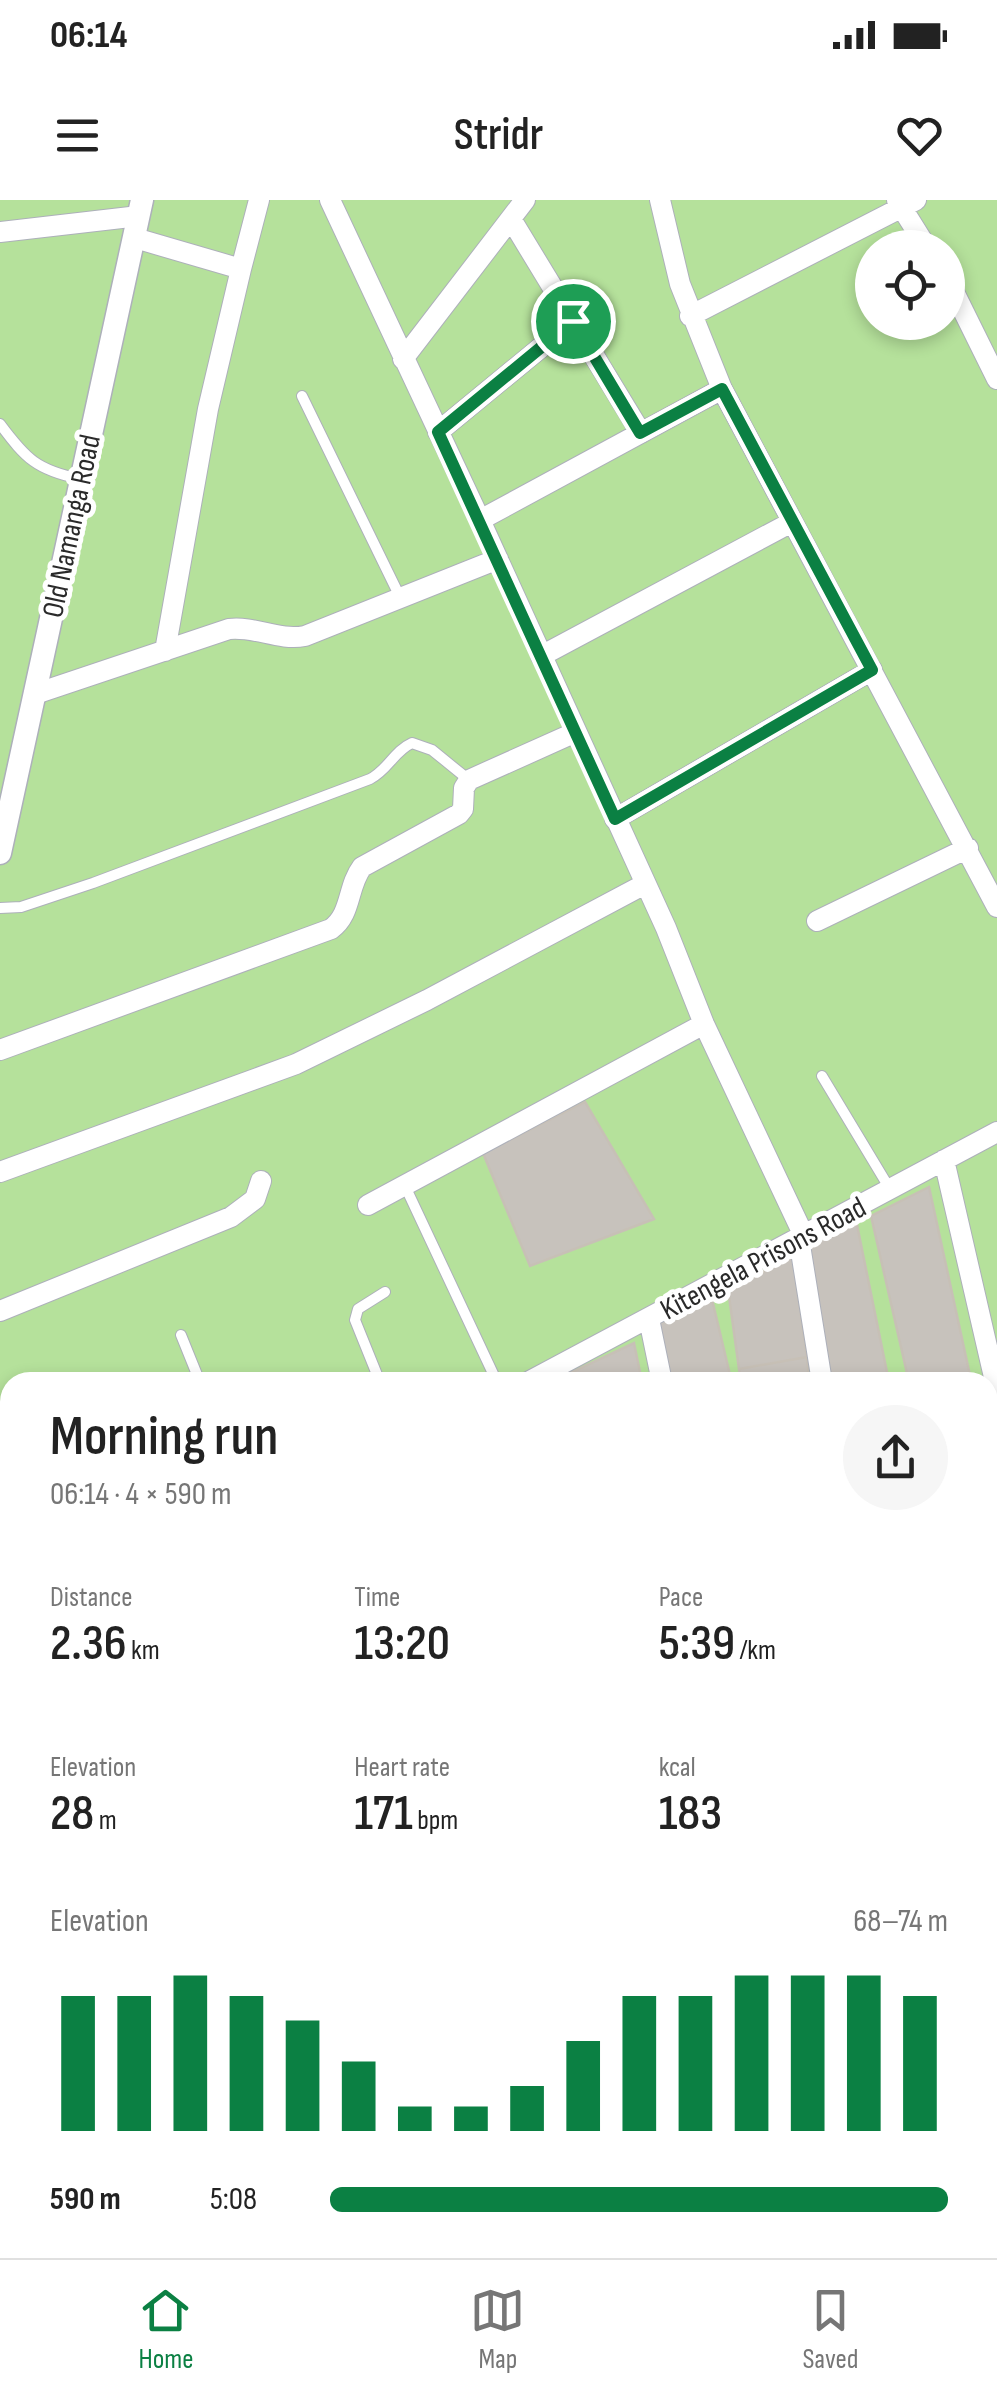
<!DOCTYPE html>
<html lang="en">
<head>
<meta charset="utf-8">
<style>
	:root { --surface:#fff; --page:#f6f6f6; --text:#222; --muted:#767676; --line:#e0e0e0; --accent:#0b8043 }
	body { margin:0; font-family:"Sofia Sans Condensed",sans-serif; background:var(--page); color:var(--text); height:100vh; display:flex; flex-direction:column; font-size:38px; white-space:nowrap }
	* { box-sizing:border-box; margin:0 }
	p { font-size:32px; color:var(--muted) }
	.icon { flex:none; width:55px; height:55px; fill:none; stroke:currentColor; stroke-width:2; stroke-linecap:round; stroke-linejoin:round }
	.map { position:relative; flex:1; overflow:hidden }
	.drawer { position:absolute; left:0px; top:1172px; width:998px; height:888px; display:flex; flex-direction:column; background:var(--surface); border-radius:30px 30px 0 0; box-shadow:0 5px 15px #0003 }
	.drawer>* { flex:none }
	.tools { position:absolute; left:855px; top:30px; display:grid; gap:20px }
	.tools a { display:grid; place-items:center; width:110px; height:110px; border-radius:50%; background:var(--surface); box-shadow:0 5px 15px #0003; font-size:50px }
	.pin { position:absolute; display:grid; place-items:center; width:85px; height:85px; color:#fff; margin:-42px; border:5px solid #fff; border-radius:50%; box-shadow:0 2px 10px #0007 }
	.round { display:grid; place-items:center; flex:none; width:105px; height:105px; border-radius:52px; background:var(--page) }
	.overview { display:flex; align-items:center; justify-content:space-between; height:170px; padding:0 50px }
	h1 { font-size:55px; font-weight:600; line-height:75px }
	.figures { display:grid; grid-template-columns:repeat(3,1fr); gap:15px; height:170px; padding:10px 50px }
	.figures div { display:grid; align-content:center }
	.figures b { font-size:50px; font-weight:600 }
	.figures small { font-size:28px; font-weight:400 }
	.figures p { font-size:28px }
	.chart { height:280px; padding:20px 50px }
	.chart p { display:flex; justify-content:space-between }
	.chart svg { width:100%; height:180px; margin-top:10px; stroke:var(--accent); stroke-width:6 }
	ul { padding:0 50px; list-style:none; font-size:32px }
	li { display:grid; grid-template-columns:160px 120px 1fr; align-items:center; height:75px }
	li i { height:25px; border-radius:12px; background:var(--accent) }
	.status { display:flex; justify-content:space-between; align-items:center; height:70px; padding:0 50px; background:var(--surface); direction:ltr }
	.status svg { height:28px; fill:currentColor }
	header { display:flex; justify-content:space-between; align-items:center; height:130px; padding:0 50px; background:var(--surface); font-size:45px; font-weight:600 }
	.tab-bar { display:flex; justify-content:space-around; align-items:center; height:140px; border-top:2px solid var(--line); background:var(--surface); font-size:28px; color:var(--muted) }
	.tab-bar a { display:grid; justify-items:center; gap:5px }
	.tab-bar .current { color:var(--accent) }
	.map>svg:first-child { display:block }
	.green { fill:#b5e19b; fill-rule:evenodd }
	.building { fill:#c7c2bc; stroke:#c7c0b6; stroke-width:2.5 }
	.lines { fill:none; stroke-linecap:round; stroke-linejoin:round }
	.service-casing { stroke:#adb0ba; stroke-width:12 }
	.minor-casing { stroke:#adb0ba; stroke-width:22 }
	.tertiary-casing { stroke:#adb0ba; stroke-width:25 }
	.trunk-casing { stroke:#c3c3c3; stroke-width:35 }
	.service { stroke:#fff; stroke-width:10 }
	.minor { stroke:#fff; stroke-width:20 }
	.tertiary { stroke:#fff; stroke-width:22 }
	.trunk { stroke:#f2b05e; stroke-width:32 }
	.route-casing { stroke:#fff; stroke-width:20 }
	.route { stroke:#0b8043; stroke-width:12 }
	.labels { text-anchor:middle; stroke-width:10; stroke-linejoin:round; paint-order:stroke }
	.street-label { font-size:30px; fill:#2a2a2a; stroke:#fff }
</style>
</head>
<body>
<div class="status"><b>06:14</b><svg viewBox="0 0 49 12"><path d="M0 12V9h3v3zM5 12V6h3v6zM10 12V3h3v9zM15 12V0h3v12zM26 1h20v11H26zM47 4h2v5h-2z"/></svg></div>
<header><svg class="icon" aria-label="menu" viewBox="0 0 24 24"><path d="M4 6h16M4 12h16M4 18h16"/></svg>Stridr<svg class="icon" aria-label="heart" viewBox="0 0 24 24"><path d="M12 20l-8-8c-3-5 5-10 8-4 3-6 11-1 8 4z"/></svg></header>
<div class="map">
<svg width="997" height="2058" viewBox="0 0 997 2058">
	<rect width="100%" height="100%" fill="#ece5dd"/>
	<path class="green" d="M0,0H997V2058H23L22,2050H988V1182H10V1994L0,1946ZM872,48H948V122H872Z"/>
	<path class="building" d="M585,902L654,1019L530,1066L483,953Z
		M929,987L971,1180L962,1182H909L871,1016Z
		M847,1024L857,1025L889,1182H828L803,1048Z
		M793,1057L807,1157L739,1169L728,1089Z
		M710,1091L731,1179L665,1182L651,1122Z
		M634,1143L642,1182H551Z
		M807,1157L809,1182H741L739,1169Z
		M995,1281L997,1318L988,1322V1283Z
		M997,1355V1392L988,1396V1359Z
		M10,1535V1684L0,1643V1537Z
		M988,1607L997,1639V1704L988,1707Z
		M119,2050H210L212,2058H121Z
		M229,2050H328L330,2058H231Z
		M359,2050H434L436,2058H361Z
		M450,2050H520L522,2058H452Z
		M552,2050H627L629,2058H554Z
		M660,2050H739L741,2058H661Z
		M762,2050H834L835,2058H764Z
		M863,2050H950L952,2058H864Z"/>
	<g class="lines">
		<g class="service-casing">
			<path id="service" d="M302,196L401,399
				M0,224C26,259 37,270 80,279
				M0,708L21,707L93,683L370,579C388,570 394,551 412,543L432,550L469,580
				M822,876L890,989
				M405,986L497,1182
				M181,1135L200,1182
				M380,1182L355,1120L358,1109L385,1092
				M0,1259L10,1256
				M966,2058L997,2051"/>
		</g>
		<g class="minor-casing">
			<path id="minor" d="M330,0L480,320L666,728L704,824L804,1036
				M660,0L680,84L722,189L997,707
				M897,0L927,48
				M511,19L641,233
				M0,32L139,16
				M135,38L241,69L208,209L165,451
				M241,69L259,0
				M948,80L997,179
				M690,116L916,0
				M403,159L525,0
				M438,232L573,121
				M480,320L722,189
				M541,456L792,322
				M35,494L229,429C256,426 278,441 305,436L498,359
				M615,619L872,470
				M817,721L968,648
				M0,850L331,729C352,714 347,687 362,667L459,614L463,609L464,588L469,580L576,532
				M944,960L997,1190
				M0,972L296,864L427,800L645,684
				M368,1005L704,824
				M799,1039L822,1182
				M0,1111L231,1017L255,999L261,981
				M649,1119L662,1182
				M528,1182L997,932
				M988,1490L997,1487
				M0,1491L10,1485
				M0,1698L10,1732
				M96,2050L98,2058
				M218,2050L221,2058
				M348,2050L350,2058
				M437,2050L439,2058
				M537,2050L539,2058
				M644,2050L646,2058
				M751,2050L753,2058
				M848,2050L850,2058"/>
		</g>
		<g class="tertiary-casing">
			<path id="tertiary" d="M0,653L142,0"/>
		</g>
		<g class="trunk-casing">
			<path id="trunk" d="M0,1946L10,1994
				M22,2050L23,2058"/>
		</g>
		<use href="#service" class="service"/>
		<use href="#minor" class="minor"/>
		<use href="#tertiary" class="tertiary"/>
		<use href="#trunk" class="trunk"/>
	</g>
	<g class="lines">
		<g class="route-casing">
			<path id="route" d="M573,121L640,233L722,189L872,470L615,619L438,232Z"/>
		</g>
		<use href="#route" class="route"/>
	</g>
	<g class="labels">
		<g class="street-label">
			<text transform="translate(71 326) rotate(-78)" y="10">Old Namanga Road</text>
			<text transform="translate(763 1058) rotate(-28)" y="10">Kitengela Prisons Road</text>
		</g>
	</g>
</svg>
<div class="tools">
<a><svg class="icon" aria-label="locate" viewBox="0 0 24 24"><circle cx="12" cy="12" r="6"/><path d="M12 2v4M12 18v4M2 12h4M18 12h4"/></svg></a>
</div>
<div class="pin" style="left:573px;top:121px;background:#1e9e55"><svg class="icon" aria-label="arrive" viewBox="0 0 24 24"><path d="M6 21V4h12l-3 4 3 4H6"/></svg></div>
<section class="drawer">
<div class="overview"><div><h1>Morning run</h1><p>06:14 · 4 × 590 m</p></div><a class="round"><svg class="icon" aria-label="share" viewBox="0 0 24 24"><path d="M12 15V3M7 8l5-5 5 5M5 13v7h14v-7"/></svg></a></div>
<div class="figures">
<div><p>Distance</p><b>2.36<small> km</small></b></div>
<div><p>Time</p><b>13:20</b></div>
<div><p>Pace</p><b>5:39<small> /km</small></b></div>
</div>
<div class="figures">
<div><p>Elevation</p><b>28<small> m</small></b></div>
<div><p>Heart rate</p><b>171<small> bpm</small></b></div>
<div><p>kcal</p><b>183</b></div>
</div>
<div class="chart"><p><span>Elevation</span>68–74 m</p>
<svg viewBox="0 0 160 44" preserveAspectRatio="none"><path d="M5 44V11M15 44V11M25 44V6M35 44V11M45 44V17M55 44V27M65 44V38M75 44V38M85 44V33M95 44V22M105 44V11M115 44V11M125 44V6M135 44V6M145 44V6M155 44V11"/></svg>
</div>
<ul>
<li><b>590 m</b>5:08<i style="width:100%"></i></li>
</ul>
</section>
</div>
<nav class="tab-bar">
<a class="current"><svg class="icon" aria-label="home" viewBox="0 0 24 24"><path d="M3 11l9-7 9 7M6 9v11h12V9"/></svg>Home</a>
<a><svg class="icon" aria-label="map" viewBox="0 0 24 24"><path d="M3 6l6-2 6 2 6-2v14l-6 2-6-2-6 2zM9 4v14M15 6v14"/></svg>Map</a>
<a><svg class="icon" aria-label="saved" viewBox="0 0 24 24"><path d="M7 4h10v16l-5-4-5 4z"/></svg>Saved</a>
</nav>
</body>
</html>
